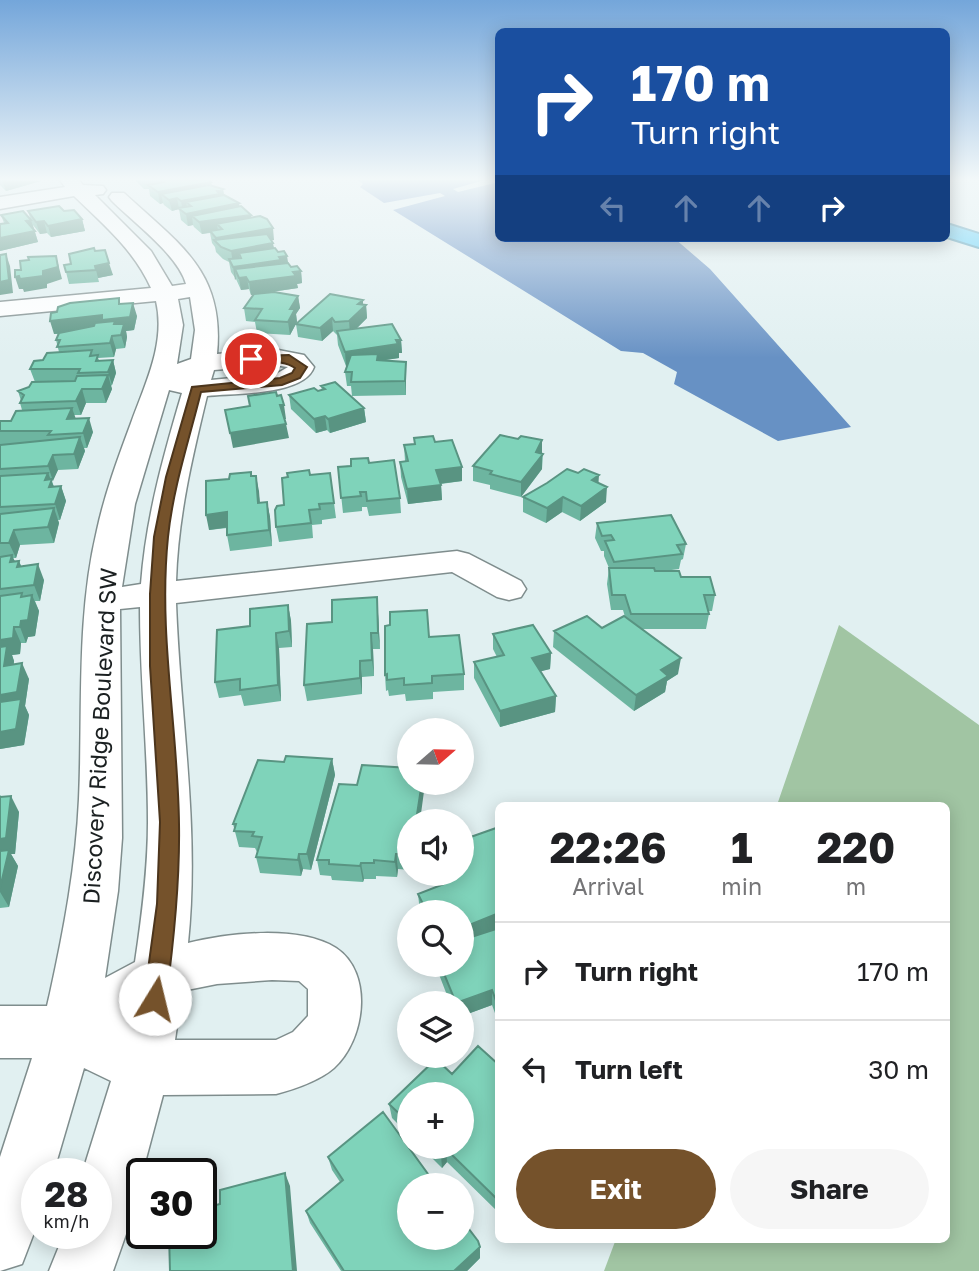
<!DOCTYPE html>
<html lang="en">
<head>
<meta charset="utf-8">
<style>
	:root { --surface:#fff; --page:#f6f6f6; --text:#202124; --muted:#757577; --line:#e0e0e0; --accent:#75522b }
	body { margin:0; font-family:"Golos Text",sans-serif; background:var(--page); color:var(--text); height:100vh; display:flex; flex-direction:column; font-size:26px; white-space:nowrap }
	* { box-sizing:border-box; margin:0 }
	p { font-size:23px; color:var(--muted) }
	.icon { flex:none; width:38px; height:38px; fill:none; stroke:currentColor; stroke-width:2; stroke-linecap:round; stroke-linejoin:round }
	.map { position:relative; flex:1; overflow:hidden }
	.panel { position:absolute; left:495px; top:802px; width:455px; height:441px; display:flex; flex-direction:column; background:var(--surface); border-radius:10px; box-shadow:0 4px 18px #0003 }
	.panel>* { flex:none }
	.banner { position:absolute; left:495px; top:28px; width:455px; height:214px; border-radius:10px; box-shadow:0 4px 18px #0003; background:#1a4fa0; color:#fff; overflow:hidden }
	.needle { width:46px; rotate:70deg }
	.fabs { position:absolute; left:397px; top:718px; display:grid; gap:14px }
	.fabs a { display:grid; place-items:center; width:77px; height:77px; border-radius:50%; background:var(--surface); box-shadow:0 4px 18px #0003; font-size:35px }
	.speed { position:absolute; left:21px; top:1158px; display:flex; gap:14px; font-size:35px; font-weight:700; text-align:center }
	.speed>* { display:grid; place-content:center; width:91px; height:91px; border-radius:50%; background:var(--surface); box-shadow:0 4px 18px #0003; line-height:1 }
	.speed small { font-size:18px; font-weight:400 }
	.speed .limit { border:4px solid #111; border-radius:10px; background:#fff; color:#111 }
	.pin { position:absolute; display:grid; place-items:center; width:60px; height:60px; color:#fff; margin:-30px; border:4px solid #fff; border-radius:50%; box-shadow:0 2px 7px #0007 }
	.me { position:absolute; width:77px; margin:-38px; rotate:9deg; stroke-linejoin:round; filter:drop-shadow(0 0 5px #0008) }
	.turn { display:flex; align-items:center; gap:24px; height:147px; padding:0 21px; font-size:32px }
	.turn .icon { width:91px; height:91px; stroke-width:2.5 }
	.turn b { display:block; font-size:49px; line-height:60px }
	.lanes { display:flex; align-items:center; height:66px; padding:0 21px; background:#0003; justify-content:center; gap:35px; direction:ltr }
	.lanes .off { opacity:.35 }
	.eta { display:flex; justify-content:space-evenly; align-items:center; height:119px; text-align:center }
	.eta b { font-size:42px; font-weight:700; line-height:49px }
	.primary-button { display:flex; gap:14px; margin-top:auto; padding:14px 21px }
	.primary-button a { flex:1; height:80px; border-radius:42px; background:var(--accent); color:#fff; font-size:28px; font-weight:700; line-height:80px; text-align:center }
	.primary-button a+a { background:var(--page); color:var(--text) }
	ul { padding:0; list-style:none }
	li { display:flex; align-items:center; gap:21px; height:98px; padding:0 21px; border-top:2px solid var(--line) }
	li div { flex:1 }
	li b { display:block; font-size:26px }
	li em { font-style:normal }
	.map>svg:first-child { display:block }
	.green { fill:#a1c5a3 }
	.water { fill:#6791c4 }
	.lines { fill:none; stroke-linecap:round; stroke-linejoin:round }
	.street-casing { stroke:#7f8d8d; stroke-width:3 }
	.highway-casing { stroke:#398fae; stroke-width:4 }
	.street { fill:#fff; fill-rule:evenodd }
	.highway { fill:#49cbfa; fill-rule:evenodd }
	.wall { fill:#6db5a0 }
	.shaded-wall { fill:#599482 }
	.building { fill:#7fd3ba; stroke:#599482; stroke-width:2 }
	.route { fill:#75522b; stroke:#4c351c; stroke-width:2 }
	.labels { text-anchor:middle; stroke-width:5; stroke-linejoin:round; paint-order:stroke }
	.street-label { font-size:23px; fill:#1b2021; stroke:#fff }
</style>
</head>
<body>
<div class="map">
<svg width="979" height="1271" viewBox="0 0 979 1271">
	<rect width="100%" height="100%" fill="#e1f0f1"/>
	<!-- green -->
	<path class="green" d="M839,625L979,725V1271H604L616,1239H947V805H777Z"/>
	<!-- water -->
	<path class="water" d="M358,180H485L453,189L458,192L499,182V238H674L710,269L851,427L778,441L674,384L677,372L643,353L621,351L393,210L445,196L440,193L384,203L360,187L363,184Z"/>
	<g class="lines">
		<!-- street casing -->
		<g class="street-casing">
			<path id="street" d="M60,180H79L83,185L103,186L106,190L103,194L95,195L151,251L172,286L186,284C178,255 133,222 112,201L109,197L112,193H124C179,244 225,271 217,354L273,349L304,355L314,367C304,396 233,393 207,396C192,458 178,517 176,581L457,551L469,554L521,581L526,589L521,597L509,600L497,597L452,572L176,603C180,716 200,829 188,943C229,933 299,925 336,948C374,973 365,1040 334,1068C319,1081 295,1089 276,1094L163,1095L126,1234L113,1271H49L64,1234H96V1174H82L111,1081L84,1068L53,1174H37V1225L22,1264L0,1271V1157L32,1058H0V1006H47L50,993C64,929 76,865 79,799C83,709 76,618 97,530C105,493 118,458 131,423C145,384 166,343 156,301L0,316V302L151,288C134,250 103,224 74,196L0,209V197L65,187ZM190,297L195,330L191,359L177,364L183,325L178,299ZM273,365L288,367L276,374L211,380L214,370ZM169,390L182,393C163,457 146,518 141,584L122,587L135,504ZM140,607C140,679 148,751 148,822C148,869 142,915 135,962L105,978L118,891L122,838L120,609ZM272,980L299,981L308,989V1016L293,1032L276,1040H175L182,991L217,984Z"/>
		</g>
		<!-- highway casing -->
		<g class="highway-casing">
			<path id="highway" d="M947,224L979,234V247L947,237Z"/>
		</g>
		<!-- street -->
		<use href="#street" class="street"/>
		<!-- highway -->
		<use href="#highway" class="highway"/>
	</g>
	<!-- wall -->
	<path class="wall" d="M0,180L41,181L6,191L0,185Z
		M135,180H209L211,182L212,186L223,189L224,195L251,215V218L274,240H271L274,248L291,267L301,271L302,283L297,284L298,288L265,293L298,296L300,308L296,314L297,322L296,323L363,305H366L367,318L356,329L401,340L402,353H399V358L383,360L406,362V395L352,396L351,386H347L345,372L347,366H346L338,345L337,335L333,331L322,341L298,337L296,324L290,335L257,333L255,322L246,321L244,308L253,295H251L249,289L241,290L236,279L231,272L229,262L223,259L216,252L215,247L212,243L210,233L202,234L194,227L193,225L188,226L181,220L179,209L172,211L164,205L163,203L160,204L150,196L149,189H144Z
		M28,211H64L82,219L85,231L51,237L47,233L40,234L33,225L38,242L0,251V224L4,223L1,215L30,218Z
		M95,251L113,275L98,278L99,282L69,284L66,272L71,264Z
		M119,298L120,304L137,316L134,330L126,331L127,337L125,348L116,349L114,357L98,358L99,360H113L116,373L112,385L111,386L112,389L106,403H86L81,415H74L75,419L93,432L87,448H84L85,451L78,469L58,470L52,481L54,487L61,486L66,501L60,520H58L59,523L54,543L20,545L16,558H13L15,561H19L21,566L44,580L40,601H35L39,611L35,636L28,637L26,643H21L20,654L12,655L14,661V664L29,679L25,706L29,715L24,745L0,749V421H11L22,410L20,403L21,401L18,391L29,387L35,382L30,369L43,360L59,352L56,340L58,334H54L57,312Z
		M321,386L364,408L366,422L330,433L327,430L316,433L291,409L289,395L322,390Z
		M414,438L435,442L462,481L441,484L442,500L408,504L401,477L400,462L405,461L404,445L414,444Z
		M518,439L542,440L541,454H543L542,469L521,497L490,489V485L473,481V466Z
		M369,463L400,498L401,513L369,516L367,507H362V511L343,513L338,467Z
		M330,473L336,518L322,520V524L312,525L313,538L279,542L276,527L284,505L310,475Z
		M252,476H256L260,503L267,502L270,517L272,546L230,551L227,535V528L209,530Z
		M598,483L606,502L580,521L562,512L546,523L523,512V497Z
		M597,523L686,544L683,559L681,560L679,569L664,571L681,577L715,595L712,611H708L709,614L706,629H642L678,674L667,681L665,692L634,711L553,647L554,631L602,628L625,617L623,610H611L607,584L609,568L604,556V551H601L595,538Z
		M377,597L380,649H373L374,676L362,677V694L307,701L304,685L332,622Z
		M288,605L291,621L292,647L279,648L281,701L244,706L241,695L219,698L215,682L250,626Z
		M493,634L551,653L550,669L540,671L556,696L555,712L500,727L474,678V662L497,657L493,649Z
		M429,637L464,674V690L433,692V699L406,701L405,694L389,696L388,690L386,691L385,675Z
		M332,759L335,775L311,870L303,869L301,876L260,873L256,857L257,852L255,848L239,847L233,824L284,762Z
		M425,784L410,821V870L398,869L397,877L376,876V879H364L363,882L332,880L331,876L320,875L317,860L357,785Z
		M0,795L19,812L15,854H11L18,866L9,907L0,908Z
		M431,873H462L499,928V1024L492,1005L462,1016V1003H450L435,964H462V912H420L418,894L438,886Z
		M478,1046L499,1065V1213L447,1162L442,1168L420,1146H462V1094H410V1136L392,1118L389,1104L436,1059L452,1074Z
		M328,1157L480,1247V1258L467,1271H341L310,1223L306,1211L340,1182L332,1170Z"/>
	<!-- shaded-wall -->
	<path class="shaded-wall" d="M2,180L41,181L6,191Z
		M211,182L213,193L177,198L179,209L172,211L169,200L161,194L163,203L160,204L158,192Z
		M223,189L225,201L186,202L188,212L183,213L181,201Z
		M239,203L241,214L251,215L253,227L222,229L217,224L218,231L202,234L199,222L192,216L193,225L188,226L186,214Z
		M82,219L85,231L51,237L48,226Z
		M31,220L38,242L0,251V238L26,221Z
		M44,221L47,233L40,234L36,222Z
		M273,228L274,240L225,249L217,243L216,238Z
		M273,243L275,255L241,258L239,253L240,262L233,263L231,251Z
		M6,254L10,266L13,293L0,295V282Z
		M56,256L62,279L47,284V288L24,292L23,289H19L15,277L43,271Z
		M287,256L289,268L247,278L249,289L241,290L239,279L235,269L236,279L235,280L233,267Z
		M109,263L113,275L98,278L95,266Z
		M301,271L302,283L297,284L298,288L251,295L249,282Z
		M298,296L300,308L296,314L297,322L290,335L288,322L290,309Z
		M363,300V308L366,305L367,318L350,335L349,321L358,304Z
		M133,303L137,316L134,330L126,331L127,337L125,348L121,335L104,329L54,334L50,321Z
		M332,318L333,331L322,341L320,328Z
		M112,336L116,349L114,357L110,343Z
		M401,340L402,353H399V358L346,366L345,352Z
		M113,360L116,373L112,385L108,372Z
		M406,362V395L405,381Z
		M108,375L112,389L106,403L102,389Z
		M82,389L86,403L81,415L76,401Z
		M280,405H284L286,419H282Z
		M72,408L77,422L67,419Z
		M364,408L366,422L330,433L328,419Z
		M325,416L327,430L316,433L314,419Z
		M89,418L93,432L87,448L83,433Z
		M286,424L289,438L233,448L230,433Z
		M80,437L85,451L78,469L74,454Z
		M542,440V469L521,497V482Z
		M53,455L58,470L53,481L48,466Z
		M462,467V481L437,484L436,470Z
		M48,473L57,494L54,502L45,480Z
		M599,475L598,490L592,480Z
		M256,476L259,491L261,518L258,503Z
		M441,485L442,500L408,504L407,489Z
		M61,486L66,501L60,520L55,504Z
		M607,487L606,502L580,521L581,506Z
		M563,497L562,512L546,523L547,508Z
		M267,502L270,517L272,546L269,530Z
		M54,508L59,523L54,543L48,527Z
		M227,512L230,527L209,530L206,515Z
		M14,530L20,545L16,558L9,543Z
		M12,555L17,567L19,561L25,576L10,562Z
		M38,564L44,580L40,601L34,585Z
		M32,595L39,611L35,636L28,637L26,643L20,627L21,621Z
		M377,597L378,613L380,649L378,633Z
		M288,605L291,621L292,647L289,631Z
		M14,627L21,643L20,654L12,655L14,661L11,682L0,657V640Z
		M276,633L279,648L281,701L278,685Z
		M371,633L373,649L374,676L372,660Z
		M551,653L550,669L531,674L532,658Z
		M681,658L678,674L667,681L665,692L634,711L636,695L661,670Z
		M360,661L362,677V694L360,678Z
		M22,663L29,679L25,706L29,715L24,745L0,749V695Z
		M556,696L555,712L500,727V711Z
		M332,759L335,775L311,870L307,854Z
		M422,782H425V784L420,821H416Z
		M11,796L19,812L15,854H11L18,866L9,907L0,892V839Z
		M299,854L303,869L301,876L298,860Z
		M396,854L398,869L397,877L395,862Z
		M361,863L364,879L363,882L360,866Z
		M499,913V928L462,943V928Z
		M492,990V1005L462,1016V1003H456Z
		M446,1149L447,1162L442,1168L441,1155Z
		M285,1173L290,1186L297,1271H293Z
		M480,1247V1258L467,1271H454Z"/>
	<!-- building -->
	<path class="building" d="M161,180H209L211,182L158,192L148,185L164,182Z
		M209,185L223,189L217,191L220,194L181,201L177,198L169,200L161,194Z
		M224,195L239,203L186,214L178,208L191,206L186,202Z
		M59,206L64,211L74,210L82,219L48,226L44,221L36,222L28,211Z
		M241,206L251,215L199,222L192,216Z
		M23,211L31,220L26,221L35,231L0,238V224L8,223L1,215Z
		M260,216L267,219L273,228L216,238L210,231L222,229L217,224L221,223Z
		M267,234L273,243L231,251L221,247L214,240Z
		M94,248L95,251L105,250L109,263L95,266L96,270L66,272L64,265L71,264L69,254Z
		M275,248L278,252L284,251L287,256L279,257L281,260L233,267L229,259L241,258L239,253Z
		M6,254L9,280L0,282V255Z
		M56,256L58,267L43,271V276L20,279L19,276L15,277V270H21L20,261L29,260L28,257Z
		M288,263L291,267L297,266L301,271L293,272L296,276L249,282L246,277L239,278L235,269Z
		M274,292L298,296L290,309H295L288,322L255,320L262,309L244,308L254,294Z
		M330,294L363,300L358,304L366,305L349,321L335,322L332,318L320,328L296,324Z
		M119,298V304L133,303L130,317L102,320V315L50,321L51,313L57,312L58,307L70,303Z
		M115,321L114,324H124L121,335L112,336L110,343L57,347L60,340H56L59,333L94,326L95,323Z
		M392,324L401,340H396L398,344L345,352L337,331Z
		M92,350L90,356L98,355L96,361L113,360L108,372L78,373L80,369H30L34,361L43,360L47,353Z
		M378,354L377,360L406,362L405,381L351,382L352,372H345L351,355Z
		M108,375L102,389H82L76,401L20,403L24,395L18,391L29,387L32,382L75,381L77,376Z
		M335,382L364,408L328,419L325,416L314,419L289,395L314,388L318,391L325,389L321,386Z
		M276,392L277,396L281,395L284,405H280L286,424L230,433L225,410L250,406L248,396Z
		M72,408L67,419L89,418L83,433L48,435L51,431H0V421H11L16,411Z
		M500,435L518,439L521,436L542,440L536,452L543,454L521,482L490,474L492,471L473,466Z
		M433,436L435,442L452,440L462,467L436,470L441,485L407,489L400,462L408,461L404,445L415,444L414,438Z
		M80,437L74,454L53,455L48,466L0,469V445Z
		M368,458L369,463L394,460L400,498L367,501L366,492H360L361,496L341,498L338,467L351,466V459Z
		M567,469L578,473L584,469L599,475L592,480L607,487L581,506L563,497L547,508L523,497L547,483Z
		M309,470L310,475L330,473L334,503L319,504L320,509L309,510L311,523L276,527L275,510L277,506L284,505L282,478L288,477L287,473Z
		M251,472V476H256L258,503L267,502L269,530L227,535V512L206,515V481L229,479L230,474Z
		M48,473L45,480L52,479L49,487L61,486L55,504L0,507V476Z
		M54,508L48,527L14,530L9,543H0V514Z
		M671,515L686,544L677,545L682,554L614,562L605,541L614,540L611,535L602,536L597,523Z
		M12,555L10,562L19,561L17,567L38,564L34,585L0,589V557Z
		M609,568H654L655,571H679L681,577H710L715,595H704L709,614H631L625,595H612Z
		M22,593L21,597L32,595L28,620L21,621L20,627H14L13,638L0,640V596Z
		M377,597L378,633H371L372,660L360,661V678L304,685L307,624L332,622V600Z
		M288,605L289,631L276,633L278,685L240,690V679L215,682L217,630L250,626V609Z
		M427,610L429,637L459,635L464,674L432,676V683L404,685V678L387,680V674L385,675V626L390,625V612Z
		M587,616L602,628L624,616L681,658L661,670L668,676L636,695L554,631Z
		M533,625L551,653L532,658L556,696L500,711L474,662L504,655L493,634Z
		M7,646L4,666L22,663L17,692L0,695V647Z
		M21,699L16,729L0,732V702Z
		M286,756L332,759L307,854H299L298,860L256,857L262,837L252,836L254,832L234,831L236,824H233L258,760L284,762Z
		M362,765L410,768V782H422L416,821H410V854H396L395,862L374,860V863H361L360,866L329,864V860H317L339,784L357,785Z
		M11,796L6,838L0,839V797Z
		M499,827V913L462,928V912H427L418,894L444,884L438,873H462V840Z
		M9,850L0,888V851Z
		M499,928V1009L492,990L456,1003L440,964H462V940Z
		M478,1046L499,1065V1201L446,1149L441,1155L432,1146H462V1094H410V1124L389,1104L436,1059L452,1074Z
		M383,1112L436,1185H410V1237H462V1220L478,1241L480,1247L454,1271H344L306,1211L343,1180L328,1157Z
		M285,1173L293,1271H170L169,1234H201V1209L220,1204V1190Z"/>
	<!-- sky -->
	<linearGradient id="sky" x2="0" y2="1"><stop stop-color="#74a6da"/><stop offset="0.5" stop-color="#f2f8f9"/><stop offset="1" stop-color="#f2f8f9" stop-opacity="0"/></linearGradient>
	<rect width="979" height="358" fill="url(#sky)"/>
	<!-- route -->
	<path class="route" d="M289,355L307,367L300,378L282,385L201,392C189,440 173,488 168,537C158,634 178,728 179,824C180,883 174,940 166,999L163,1006L155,1009L147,1006L144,999L157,904L160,822L150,666V594L154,537L166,477L192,387L280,378L292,373L295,368C278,356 260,368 245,359L251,356Z"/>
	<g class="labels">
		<!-- street labels -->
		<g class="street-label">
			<text transform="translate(100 736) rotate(-87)" y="8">Discovery Ridge Boulevard SW</text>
		</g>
	</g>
</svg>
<div class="fabs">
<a><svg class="needle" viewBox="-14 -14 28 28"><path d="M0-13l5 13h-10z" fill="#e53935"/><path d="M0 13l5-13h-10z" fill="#757577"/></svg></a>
<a><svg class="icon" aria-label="sound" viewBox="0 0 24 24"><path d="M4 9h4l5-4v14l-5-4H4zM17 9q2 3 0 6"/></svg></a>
<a><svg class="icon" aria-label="search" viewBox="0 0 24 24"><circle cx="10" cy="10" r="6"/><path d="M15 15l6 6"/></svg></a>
<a><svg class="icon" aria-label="layers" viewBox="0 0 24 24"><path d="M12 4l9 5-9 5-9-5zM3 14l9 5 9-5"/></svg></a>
<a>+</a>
<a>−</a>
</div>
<div class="speed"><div>28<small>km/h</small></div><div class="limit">30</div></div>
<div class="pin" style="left:251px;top:359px;background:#d93025"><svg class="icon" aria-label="arrive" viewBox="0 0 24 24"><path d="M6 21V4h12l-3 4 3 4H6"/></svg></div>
<svg class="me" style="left:155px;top:999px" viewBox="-20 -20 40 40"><circle r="19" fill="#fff"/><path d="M0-13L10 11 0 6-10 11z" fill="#75522b"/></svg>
<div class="banner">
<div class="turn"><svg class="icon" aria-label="right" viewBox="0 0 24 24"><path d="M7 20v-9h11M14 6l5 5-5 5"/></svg><div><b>170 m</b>Turn right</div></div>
<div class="lanes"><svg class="icon off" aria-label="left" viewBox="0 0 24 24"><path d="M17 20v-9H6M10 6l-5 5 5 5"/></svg><svg class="icon off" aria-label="ahead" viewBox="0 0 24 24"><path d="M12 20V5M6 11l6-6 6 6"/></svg><svg class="icon off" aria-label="ahead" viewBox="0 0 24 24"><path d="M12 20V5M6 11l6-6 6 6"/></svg><svg class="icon" aria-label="right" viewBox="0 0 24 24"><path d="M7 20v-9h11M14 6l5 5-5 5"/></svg></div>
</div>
<section class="panel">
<div class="eta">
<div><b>22:26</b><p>Arrival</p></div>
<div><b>1</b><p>min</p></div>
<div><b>220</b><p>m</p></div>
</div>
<ul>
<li><svg class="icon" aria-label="right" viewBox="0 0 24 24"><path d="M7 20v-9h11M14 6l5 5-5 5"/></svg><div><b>Turn right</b></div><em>170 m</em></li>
<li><svg class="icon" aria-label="left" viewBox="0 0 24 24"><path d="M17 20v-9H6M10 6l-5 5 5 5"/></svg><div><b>Turn left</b></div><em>30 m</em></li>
</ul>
<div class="primary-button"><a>Exit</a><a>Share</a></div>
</section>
</div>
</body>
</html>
